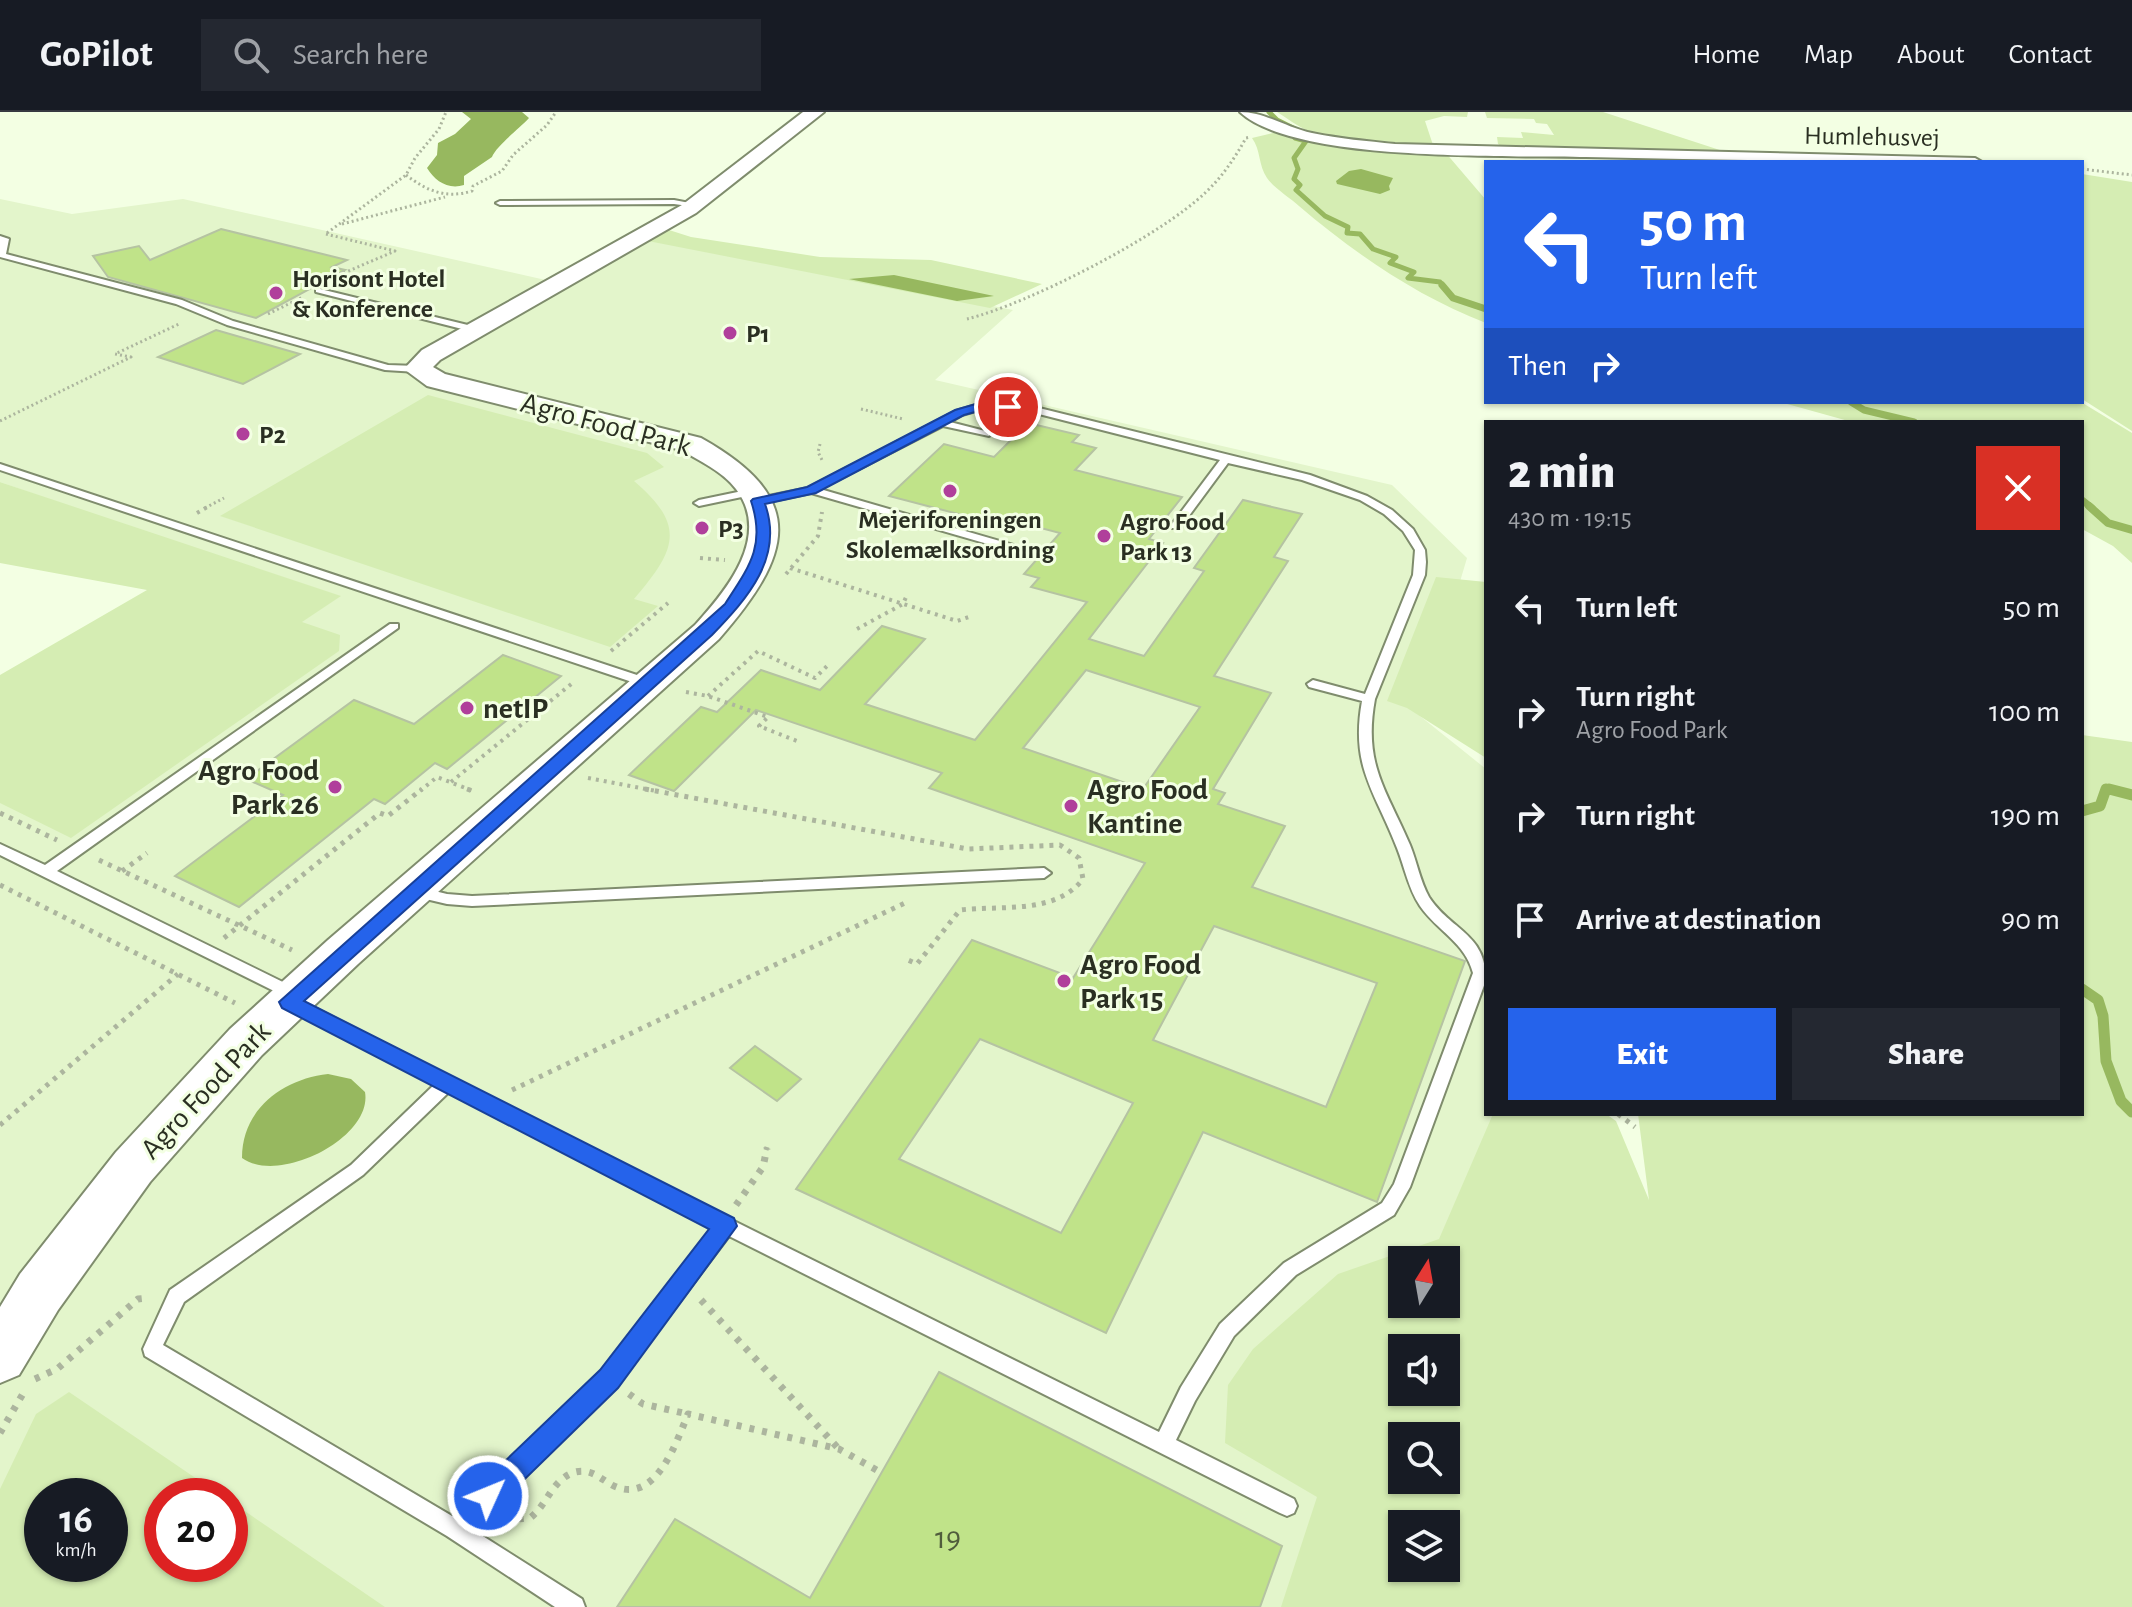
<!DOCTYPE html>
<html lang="en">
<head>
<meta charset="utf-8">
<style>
	:root { --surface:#171b24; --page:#242831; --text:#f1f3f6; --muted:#9ea1a6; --line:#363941; --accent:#2563eb }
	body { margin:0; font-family:"Alegreya Sans",sans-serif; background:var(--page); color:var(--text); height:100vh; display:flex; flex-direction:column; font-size:30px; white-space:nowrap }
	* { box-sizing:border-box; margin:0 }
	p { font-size:26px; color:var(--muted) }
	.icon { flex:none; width:44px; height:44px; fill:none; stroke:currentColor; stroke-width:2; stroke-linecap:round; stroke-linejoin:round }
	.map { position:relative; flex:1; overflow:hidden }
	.details { position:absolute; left:1484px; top:308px; width:600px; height:696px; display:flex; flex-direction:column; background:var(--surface); border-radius:0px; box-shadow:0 2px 6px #0004 }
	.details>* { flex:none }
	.hud { position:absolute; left:1484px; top:48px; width:600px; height:244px; border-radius:0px; box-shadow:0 2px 6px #0004; background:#2563eb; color:#fff; overflow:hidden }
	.needle { width:52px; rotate:11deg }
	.fabs { position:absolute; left:1388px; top:1134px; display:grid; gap:16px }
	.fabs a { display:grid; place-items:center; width:72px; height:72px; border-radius:0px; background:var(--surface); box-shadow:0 2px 6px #0004; font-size:40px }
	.speed { position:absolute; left:24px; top:1366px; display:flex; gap:16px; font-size:40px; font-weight:700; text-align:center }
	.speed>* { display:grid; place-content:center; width:104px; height:104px; border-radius:50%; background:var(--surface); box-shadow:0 2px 6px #0004; line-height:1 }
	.speed small { font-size:20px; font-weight:400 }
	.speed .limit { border:12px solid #d22; background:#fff; color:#111 }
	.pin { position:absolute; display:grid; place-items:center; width:68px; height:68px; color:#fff; margin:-34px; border:4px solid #fff; border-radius:50%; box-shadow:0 2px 8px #0007 }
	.me { position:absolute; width:88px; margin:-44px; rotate:46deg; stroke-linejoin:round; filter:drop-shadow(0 0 6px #0008) }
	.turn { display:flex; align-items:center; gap:28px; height:168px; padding:0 24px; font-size:36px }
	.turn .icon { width:104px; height:104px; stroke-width:2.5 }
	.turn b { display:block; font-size:56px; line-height:68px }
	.then { display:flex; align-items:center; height:76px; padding:0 24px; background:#0003; gap:16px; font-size:30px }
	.round { display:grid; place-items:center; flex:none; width:84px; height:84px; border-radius:0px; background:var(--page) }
	.headline { display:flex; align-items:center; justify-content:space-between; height:136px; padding:0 24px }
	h1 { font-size:48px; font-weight:800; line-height:60px }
	.cta { display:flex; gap:16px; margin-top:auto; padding:16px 24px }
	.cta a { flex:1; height:92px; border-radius:0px; background:var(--accent); color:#fff; font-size:32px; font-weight:800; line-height:92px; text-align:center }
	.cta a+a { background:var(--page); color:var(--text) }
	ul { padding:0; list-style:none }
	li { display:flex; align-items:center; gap:24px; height:104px; padding:0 24px }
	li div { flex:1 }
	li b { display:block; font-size:30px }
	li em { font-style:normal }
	header { display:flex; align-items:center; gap:48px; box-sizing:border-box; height:112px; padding:0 40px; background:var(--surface); border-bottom:2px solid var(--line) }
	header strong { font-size:38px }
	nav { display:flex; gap:44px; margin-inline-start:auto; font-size:28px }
	.search { width:560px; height:72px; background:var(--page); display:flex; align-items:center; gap:20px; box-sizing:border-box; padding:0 28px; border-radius:0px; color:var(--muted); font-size:30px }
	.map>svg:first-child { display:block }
	.built { fill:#e3f5cb; fill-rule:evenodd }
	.green { fill:#d5edb3; fill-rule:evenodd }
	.water { fill:#97b85f }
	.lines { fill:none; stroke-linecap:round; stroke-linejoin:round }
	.stream-far3 { stroke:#97b85f; stroke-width:5 }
	.stream-far2 { stroke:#97b85f; stroke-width:7 }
	.stream-far1 { stroke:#97b85f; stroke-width:8 }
	.stream { stroke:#97b85f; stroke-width:11 }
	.building { fill:#c0e389; stroke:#b5c3a2; stroke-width:2; fill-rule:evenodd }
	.lane-casing { stroke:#7f8c6d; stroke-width:4 }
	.street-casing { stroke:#7f8c6d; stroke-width:4 }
	.secondary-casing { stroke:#7f8c6d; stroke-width:4 }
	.path-far3 { stroke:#acb59e; stroke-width:3; stroke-dasharray:2 3; stroke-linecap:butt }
	.path-far2 { stroke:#acb59e; stroke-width:4; stroke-dasharray:3 5; stroke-linecap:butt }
	.path-far1 { stroke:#acb59e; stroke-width:5; stroke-dasharray:4 6; stroke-linecap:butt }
	.path { stroke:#acb59e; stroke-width:7; stroke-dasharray:5 8; stroke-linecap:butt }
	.lane { fill:#fff; fill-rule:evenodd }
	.street { fill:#fff; fill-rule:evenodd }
	.secondary { fill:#fff; fill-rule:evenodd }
	.route { fill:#2563eb; stroke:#184099; stroke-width:2 }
	.poi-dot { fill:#b03f9b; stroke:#f3ffe3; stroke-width:3 }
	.labels { text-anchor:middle; stroke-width:6; stroke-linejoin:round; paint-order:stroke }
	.far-street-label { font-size:26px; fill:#2a2f22; stroke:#f3ffe3 }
	.far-poi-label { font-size:26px; font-weight:bold; fill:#2a2f22; stroke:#f3ffe3; text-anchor:start }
	.street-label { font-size:30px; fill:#2a2f22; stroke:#f3ffe3 }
	.poi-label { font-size:30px; font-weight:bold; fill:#2a2f22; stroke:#f3ffe3; text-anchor:start }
	.near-number-label { font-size:32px; fill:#505c3c }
</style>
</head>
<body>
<header>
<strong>GoPilot</strong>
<div class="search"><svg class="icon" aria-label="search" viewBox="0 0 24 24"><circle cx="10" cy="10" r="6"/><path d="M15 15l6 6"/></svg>Search here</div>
<nav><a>Home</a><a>Map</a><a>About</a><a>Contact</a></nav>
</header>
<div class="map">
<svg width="2132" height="1495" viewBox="0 0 2132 1495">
	<rect width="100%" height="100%" fill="#f3ffe3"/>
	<!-- built -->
	<path class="built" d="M0,87L72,102L183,87L550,169L630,122L1013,198L935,268L1392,373L1467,446L1420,604L1486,657V1002H1561L1446,1412H1402V1456L1430,1495H230V1384H42L0,1456V615L256,459L0,370ZM1402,1148H1446V1192H1402ZM1402,1236H1446V1280H1402ZM1402,1324H1446V1368H1402Z"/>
	<!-- green -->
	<path class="green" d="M1277,0H1468L1467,5L1444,4L1425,9L1433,33C1408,32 1326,30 1308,19C1296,13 1288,7 1277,0Z
		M1485,0H1603L1732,42L1504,36L1498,32L1497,25L1523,26L1521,20L1554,23L1547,12L1536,11L1534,7L1487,6Z
		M1277,20L1309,28L1445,40L1486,88V211C1418,185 1354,141 1299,94C1289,85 1274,76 1267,66C1258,53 1261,38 1252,26Z
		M2082,62L2132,70V319L2082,287Z
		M669,118L691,125L820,145L931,148L1042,172L990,196L648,129Z
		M428,283L647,341L664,355L634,369C687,414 676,438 634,487L658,494L610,535L220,404Z
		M1780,290H2081L2132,321V451L2113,434L2082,417V310H1852Z
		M0,370L341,484L302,510L340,523L339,539L71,726L0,691V563L147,478L0,451Z
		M1436,465L1486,470V646L1407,596L1387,589Z
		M2082,623L2132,630V1495H1281L1317,1385L1225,1331L1228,1273L1253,1237L1338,1162L1439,1127L1493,1002H1606L1616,1009L1649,1088L1638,1002H2082ZM1402,1148H1446V1192H1402ZM1402,1236H1446V1280H1402ZM1402,1324H1446V1368H1402ZM1446,1412V1456H1402V1412Z
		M69,1280L222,1384H162V1452H230V1389L385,1495H0V1377L36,1302ZM42,1384H110V1452H42Z"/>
	<!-- water -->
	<path class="water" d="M462,0H522L529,6C519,17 496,34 492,45L464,64V73C448,78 435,69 427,56L437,43L438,31L455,22L471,7Z
		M1361,57L1393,66L1389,74L1390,78L1380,82L1337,72L1336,69L1349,59Z
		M894,163L994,184L957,189L849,167Z
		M328,962L351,967L365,980C373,1026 279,1073 242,1046C242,997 283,967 328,962Z"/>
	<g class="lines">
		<!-- stream-far3 -->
		<path class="stream-far3" d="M1269,0L1277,8L1301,20
			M1295,26L1306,29L1294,46L1298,57L1294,67L1300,73L1296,78L1325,104L1348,115L1347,121L1360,122L1373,137L1396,145L1390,151L1414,160L1408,166L1440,170L1444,175"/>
		<!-- stream-far2 -->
		<path class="stream-far2" d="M1442,173L1453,186L1486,197
			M1851,290L1864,298L1914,310
			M2082,388L2092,396"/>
		<!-- stream-far1 -->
		<path class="stream-far1" d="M2089,394L2108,411L2132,418
			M2105,679L2106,676L2116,679"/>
		<!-- stream -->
		<path class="stream" d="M2109,677L2132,683
			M2082,699L2100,694L2106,677
			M2082,877L2098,888L2103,904L2106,949L2121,989L2132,1000"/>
	</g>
	<!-- building -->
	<path class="building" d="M221,117L347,148L332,155L345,158L256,206L108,165L93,144L139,134L150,148Z
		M216,218L300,242L243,272L158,245Z
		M1028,311L1079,323L1072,330L1096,336L1075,358L1182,385L1149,427L1163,431L1089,527L1144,544L1204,459L1194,456L1243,388L1302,402L1274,445L1288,449L1214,564L1271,581L1213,677L1225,681L1218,692L1285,714L1252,775L1465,849L1377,1090L1203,1020L1106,1221L796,1077L972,828L1073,866L1145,751L929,676L942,661L756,598L674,679L629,663L701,595L717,600L761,558L820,578L882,514L925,527L865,592L975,628L1087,490L1031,475L1039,466L1024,462L1060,421L999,405L993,411L889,384L944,332L994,345ZM1086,558L1200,595L1143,677L1023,636ZM1214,814L1377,871L1326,995L1153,928ZM980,927L1133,991L1061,1121L899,1047Z
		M503,543L561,564L447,657L435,651L385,692L374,687L239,795L175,764L283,683L246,667L354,588L414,612Z
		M755,934L801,967L777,989L730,956Z
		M939,1260L1282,1434L1260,1495H617L675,1407L810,1486Z"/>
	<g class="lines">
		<!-- lane casing -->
		<g class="lane-casing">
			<path id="lane" d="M674,88L700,93L696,95L674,92L500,93L496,91L500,89Z
				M0,124L9,127L6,142L182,188L233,209L388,253L417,254L422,257L417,260L385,258L227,213L176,192L0,145Z
				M316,176L480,216L481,218L474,220L316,180Z
				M986,290L1031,294L1310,363L1367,384L1392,398L1413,417L1425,438L1426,450L1425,463L1375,587C1363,652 1386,677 1410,733C1417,750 1420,769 1429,785C1450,818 1486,821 1486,868L1410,1075L1394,1103L1296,1163L1234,1224L1195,1289L1176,1328L1294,1387L1297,1394L1294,1401L1287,1404L1280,1401L729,1124L616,1274L470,1416L582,1487L585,1495H555L447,1424L145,1244L143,1237L170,1178L351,1053L435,972L286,895L283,891L288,886L0,743V732L45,753L390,512H398V516L57,759L299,878L302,882L297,887L732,1108L1159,1320L1181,1275L1220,1212L1284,1151L1382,1091L1394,1072L1473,861C1465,830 1437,819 1420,794C1408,776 1405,756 1397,736C1375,679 1350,655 1362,589L1309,575L1307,572L1313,568L1365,582L1413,463L1415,438L1403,419L1384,402L1360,388L1302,368L1228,351L1180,416H1172V412L1220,348L1031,300L986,296L962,303L950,310L989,320V324L943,314L820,377L1034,439V443H1026L811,381L758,392L753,389L758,386L808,376L956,299ZM449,980L713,1116L602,1260L452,1404L163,1233L184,1190L363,1063Z
				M0,352L652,568L654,571L652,574H644L0,358Z
				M752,377L756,378V382L699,394L694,391L699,388Z
				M1044,756L1051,761L1044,766L472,794L447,792L413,784L411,780L413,776L418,775L447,782L472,784Z"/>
		</g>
		<!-- street casing -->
		<g class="street-casing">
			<path id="street" d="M1240,0C1265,0 1287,16 1312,21C1340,27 1367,29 1395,32L1975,46L1982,50C1850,50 1718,48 1586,45C1508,43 1295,51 1240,0Z"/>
		</g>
		<!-- secondary casing -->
		<g class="secondary-casing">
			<path id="secondary" d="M803,0H824L696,101L440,248L433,255L445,262L701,326C810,387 792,443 719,527L358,852L262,943L150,1070L58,1198L19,1263L0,1271V1195L20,1162L116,1040L230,917L328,828L695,513C726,479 772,424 736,377C722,359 700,349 681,338L427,274L404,257L422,238L682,93Z"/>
		</g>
		<!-- path-far3 -->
		<path class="path-far3" d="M2082,57L2132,63
			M406,63C427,79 446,87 472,79L473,74L502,59L513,43L547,13L556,0
			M342,112L445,85
			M327,121L406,63L415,46L439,17L446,0
			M326,122L395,139L337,164
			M268,202L303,185
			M967,207C1028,192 1161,124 1206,80C1223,64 1234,47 1246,26L1251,25
			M861,297L903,307
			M0,309L131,245L115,242L181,211
			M820,332L818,340L823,350
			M205,396L224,386"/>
		<!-- path-far2 -->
		<path class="path-far2" d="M197,401L209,394
			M700,446L725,448
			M790,456L957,509L972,504
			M786,462L818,424L822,400
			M857,517L903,492L907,483
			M611,539L668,491
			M686,580L708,584L768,605L759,614L797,629
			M708,584L758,539L815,566L829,552
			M588,666L656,679
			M451,670L575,569
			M420,679L437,665L473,679"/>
		<!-- path-far1 -->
		<path class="path-far1" d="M467,677L476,680
			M645,677L968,737L1060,733L1079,746L1083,767C1055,803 1001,793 960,798L917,852L908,848
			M0,701L57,728
			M99,748L292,838
			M122,759L147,741
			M0,773L235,891
			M224,826L380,701L388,704L422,677
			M512,978L907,790
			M1618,1002L1635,1015
			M0,1013L178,862
			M766,1038L767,1035"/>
		<!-- path -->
		<path class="path" d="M736,1093L763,1055L767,1036
			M701,1188L838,1336
			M35,1267L57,1257L138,1187L148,1186
			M629,1282L643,1292L688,1302
			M0,1321L24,1280
			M507,1402L516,1407L530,1406C547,1393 551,1370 572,1361C589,1355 598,1365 612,1373C655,1395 676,1331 688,1302L839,1337L882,1361"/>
		<!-- lane -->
		<use href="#lane" class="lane"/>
		<!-- street -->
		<use href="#street" class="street"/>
		<!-- secondary -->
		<use href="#secondary" class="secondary"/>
	</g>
	<!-- route -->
	<path class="route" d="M986,289L1015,295L1008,299L986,297L964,303L816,381L765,392C784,445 748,486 712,523L304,889L734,1106L737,1114L618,1276L497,1394L488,1398L478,1394L475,1384L478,1375L600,1258L709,1117L282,896L279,890L725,492C749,455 766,434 751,389L753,387L807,375L955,298Z"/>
	<!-- markers -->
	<g class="poi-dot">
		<circle cx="276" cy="181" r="8"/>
		<circle cx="730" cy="221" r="8"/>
		<circle cx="243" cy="322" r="8"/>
		<circle cx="950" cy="379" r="8"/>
		<circle cx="702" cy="416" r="8"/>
		<circle cx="1104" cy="424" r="8"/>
		<circle cx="467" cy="596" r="8"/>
		<circle cx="335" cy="675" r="8"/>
		<circle cx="1071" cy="694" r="8"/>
		<circle cx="1064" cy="869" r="8"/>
	</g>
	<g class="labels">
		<!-- far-street labels -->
		<g class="far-street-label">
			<text transform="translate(1872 24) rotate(1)" y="9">Humlehusvej</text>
		</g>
		<!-- far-poi labels -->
		<g class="far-poi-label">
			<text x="292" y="175">Horisont Hotel<tspan x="292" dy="30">&amp; Konference</tspan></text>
			<text x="746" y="230">P1</text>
			<text x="259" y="331">P2</text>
			<text x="950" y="416" text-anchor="middle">Mejeriforeningen<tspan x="950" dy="30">Skolemælksordning</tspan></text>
			<text x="1120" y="418">Agro Food<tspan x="1120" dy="30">Park 13</tspan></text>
			<text x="718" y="425">P3</text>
		</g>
		<!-- street labels -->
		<g class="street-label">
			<text transform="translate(606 312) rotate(15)" y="10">Agro Food Park</text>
			<text transform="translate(205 978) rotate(-47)" y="10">Agro Food Park</text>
		</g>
		<!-- poi labels -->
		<g class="poi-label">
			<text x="483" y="606">netIP</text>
			<text x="319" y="668" text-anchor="end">Agro Food<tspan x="319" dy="34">Park 26</tspan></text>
			<text x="1087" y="687">Agro Food<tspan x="1087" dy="34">Kantine</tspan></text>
			<text x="1080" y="862">Agro Food<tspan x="1080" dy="34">Park 15</tspan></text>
		</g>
		<!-- near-number labels -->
		<g class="near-number-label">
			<text x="948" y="1436">19</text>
		</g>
	</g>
</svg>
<div class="fabs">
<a><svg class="needle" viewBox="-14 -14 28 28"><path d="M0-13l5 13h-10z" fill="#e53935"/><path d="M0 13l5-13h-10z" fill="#9ea1a6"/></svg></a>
<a><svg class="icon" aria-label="sound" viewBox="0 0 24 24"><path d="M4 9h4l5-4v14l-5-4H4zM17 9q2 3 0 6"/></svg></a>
<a><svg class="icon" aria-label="search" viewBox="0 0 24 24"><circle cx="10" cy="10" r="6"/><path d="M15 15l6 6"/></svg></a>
<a><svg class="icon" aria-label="layers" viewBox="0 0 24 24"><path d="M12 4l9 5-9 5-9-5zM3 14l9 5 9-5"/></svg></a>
</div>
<div class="speed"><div>16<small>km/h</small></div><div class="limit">20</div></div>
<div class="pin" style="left:1008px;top:295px;background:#d93025"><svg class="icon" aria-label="arrive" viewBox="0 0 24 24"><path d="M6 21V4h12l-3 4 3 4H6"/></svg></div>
<svg class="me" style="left:488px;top:1384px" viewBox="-20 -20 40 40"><circle r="17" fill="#2563eb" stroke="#fff" stroke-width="3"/><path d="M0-11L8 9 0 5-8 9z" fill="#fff"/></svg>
<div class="hud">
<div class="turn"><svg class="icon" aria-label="left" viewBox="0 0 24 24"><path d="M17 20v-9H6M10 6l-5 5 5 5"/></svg><div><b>50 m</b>Turn left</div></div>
<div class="then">Then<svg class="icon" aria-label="right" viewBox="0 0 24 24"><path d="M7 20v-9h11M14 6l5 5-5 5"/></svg></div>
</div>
<section class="details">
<div class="headline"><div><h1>2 min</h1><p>430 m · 19:15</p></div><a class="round" style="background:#d93025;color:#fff"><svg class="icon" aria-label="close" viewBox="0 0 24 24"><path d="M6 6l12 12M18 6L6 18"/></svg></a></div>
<ul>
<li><svg class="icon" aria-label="left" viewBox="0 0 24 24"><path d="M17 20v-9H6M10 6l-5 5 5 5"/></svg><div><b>Turn left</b></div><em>50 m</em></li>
<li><svg class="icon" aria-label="right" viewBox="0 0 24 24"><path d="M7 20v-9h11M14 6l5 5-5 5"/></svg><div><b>Turn right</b><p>Agro Food Park</p></div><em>100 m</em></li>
<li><svg class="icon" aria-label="right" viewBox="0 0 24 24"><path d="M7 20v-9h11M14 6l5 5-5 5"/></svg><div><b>Turn right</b></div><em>190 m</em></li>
<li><svg class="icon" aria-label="arrive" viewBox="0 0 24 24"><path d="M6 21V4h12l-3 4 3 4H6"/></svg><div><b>Arrive at destination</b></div><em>90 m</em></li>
</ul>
<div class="cta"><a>Exit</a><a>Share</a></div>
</section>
</div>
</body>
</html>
